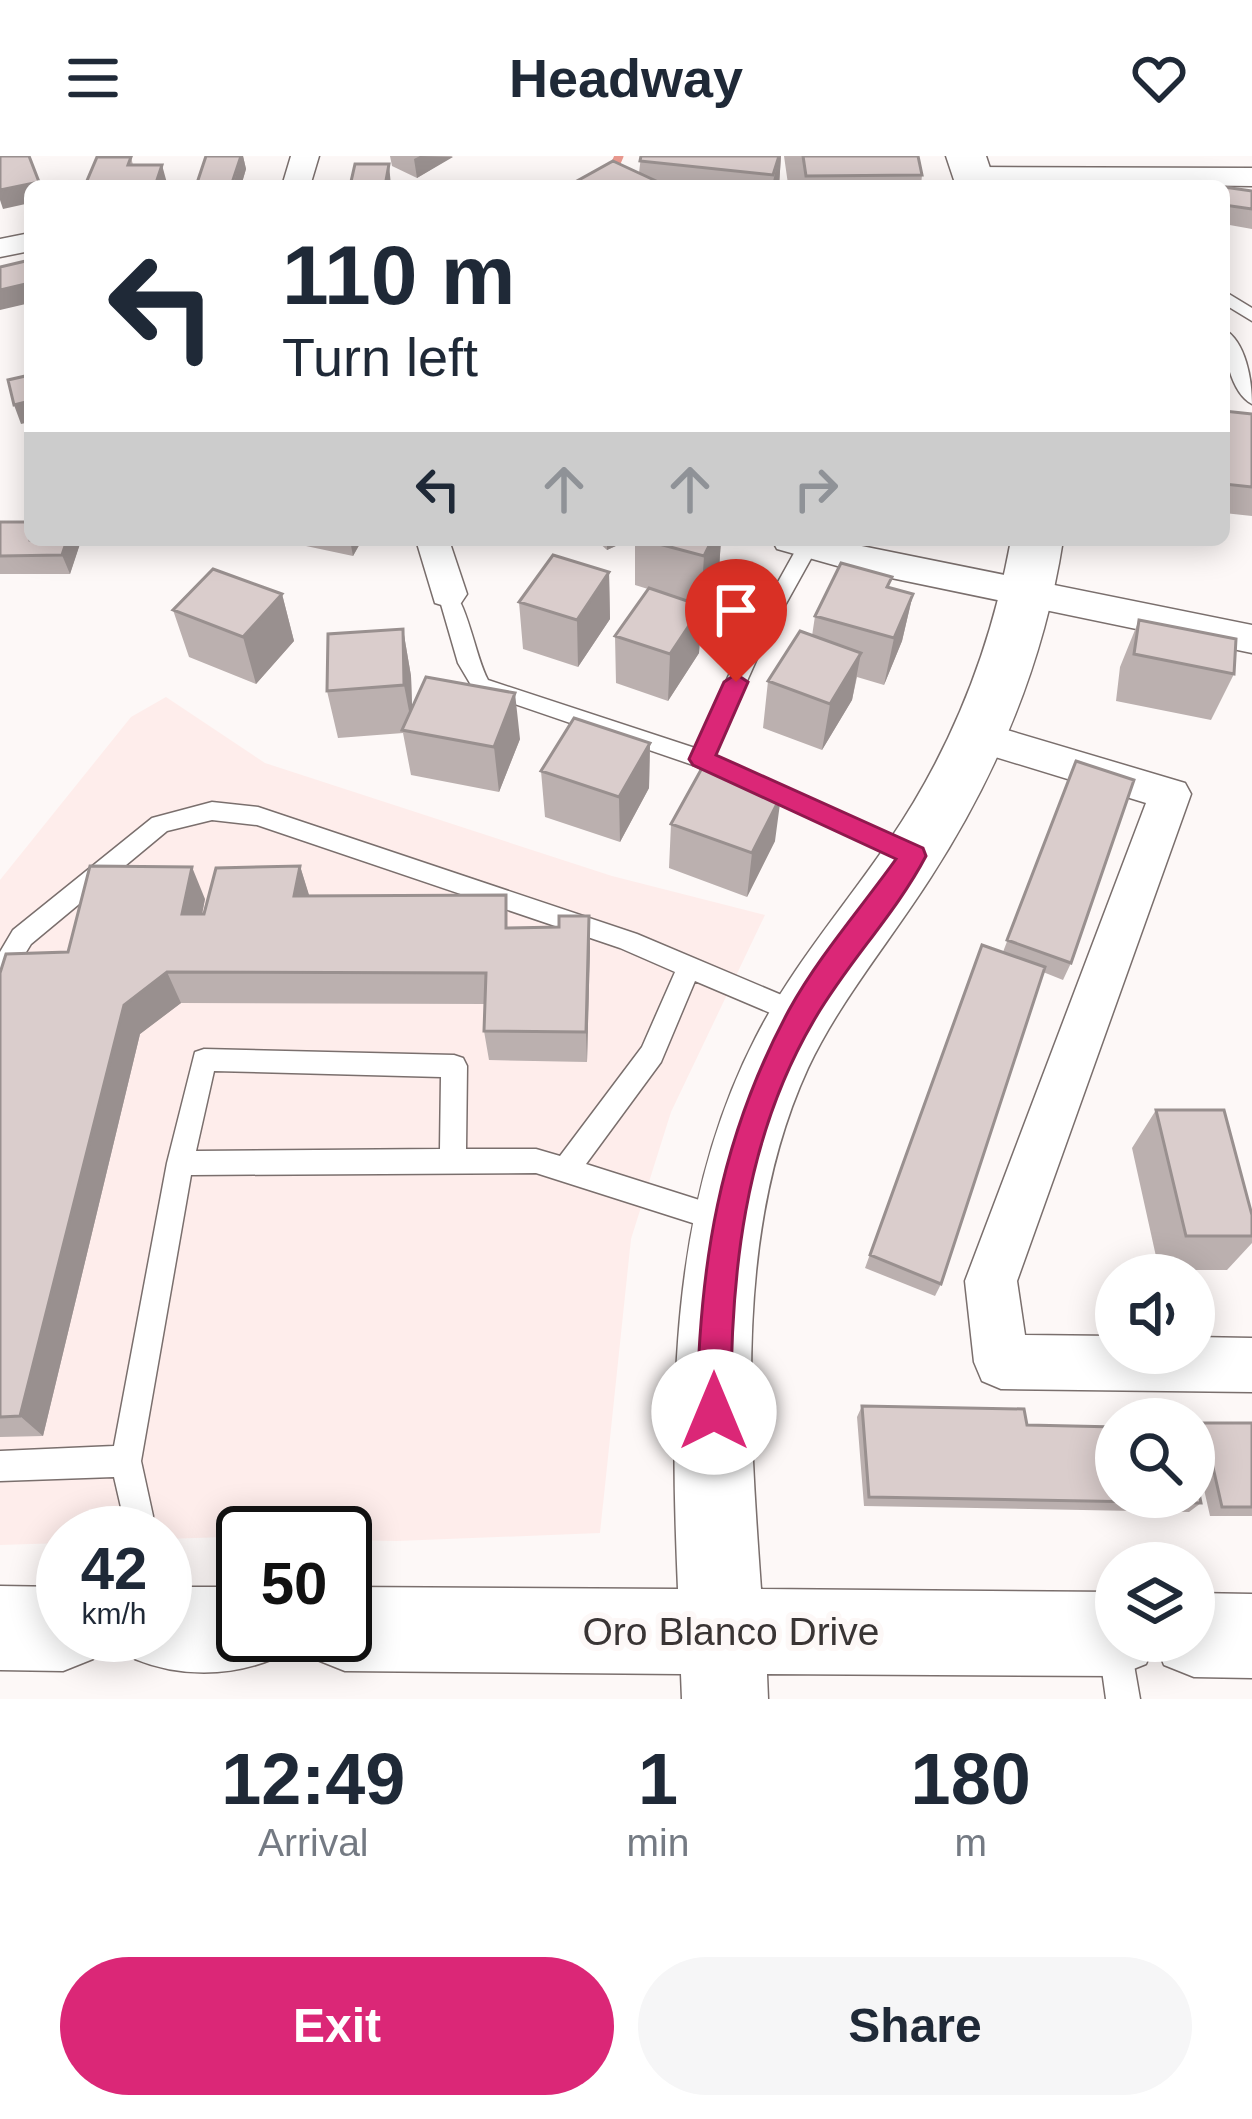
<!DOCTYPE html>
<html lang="en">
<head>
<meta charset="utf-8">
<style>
	:root { --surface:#fff; --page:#f6f6f7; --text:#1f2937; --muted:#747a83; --accent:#db2777 }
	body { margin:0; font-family:Arial,sans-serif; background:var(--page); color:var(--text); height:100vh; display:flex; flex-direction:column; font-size:45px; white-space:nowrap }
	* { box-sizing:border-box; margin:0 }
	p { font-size:39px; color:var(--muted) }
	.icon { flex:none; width:66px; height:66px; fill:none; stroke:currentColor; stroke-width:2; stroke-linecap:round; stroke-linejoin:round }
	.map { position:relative; height:1543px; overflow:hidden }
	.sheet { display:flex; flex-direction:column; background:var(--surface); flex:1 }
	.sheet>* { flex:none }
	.hud { position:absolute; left:24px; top:24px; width:1206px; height:366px; border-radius:18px; box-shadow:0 6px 30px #0003; background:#fff; color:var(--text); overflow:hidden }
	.buttons { position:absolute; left:1095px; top:1098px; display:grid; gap:24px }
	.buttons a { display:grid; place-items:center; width:120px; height:120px; border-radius:50%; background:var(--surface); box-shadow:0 6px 30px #0003; font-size:60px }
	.speed { position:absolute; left:36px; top:1350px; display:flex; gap:24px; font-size:60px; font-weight:700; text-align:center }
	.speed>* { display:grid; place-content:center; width:156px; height:156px; border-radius:50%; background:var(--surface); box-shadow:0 6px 30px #0003; line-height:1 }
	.speed small { font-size:30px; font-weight:400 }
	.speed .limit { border:6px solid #111; border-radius:18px; background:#fff; color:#111 }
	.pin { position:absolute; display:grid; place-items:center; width:102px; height:102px; color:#fff; margin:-123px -51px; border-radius:50% 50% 50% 0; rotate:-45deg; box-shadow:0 0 12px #0007 }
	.pin .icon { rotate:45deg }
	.me { position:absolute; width:132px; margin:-66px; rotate:0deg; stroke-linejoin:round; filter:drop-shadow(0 0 9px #0008) }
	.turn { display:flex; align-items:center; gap:42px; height:252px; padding:0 60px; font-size:54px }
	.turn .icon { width:156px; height:156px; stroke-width:2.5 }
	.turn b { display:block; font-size:84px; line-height:102px }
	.lanes { display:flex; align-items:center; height:114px; padding:0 60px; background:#0003; justify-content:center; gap:60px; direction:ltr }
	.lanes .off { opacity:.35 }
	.eta { display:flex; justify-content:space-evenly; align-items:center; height:204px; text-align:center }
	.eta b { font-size:72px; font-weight:700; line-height:84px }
	.cta { display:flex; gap:24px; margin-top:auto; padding:24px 60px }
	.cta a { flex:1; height:138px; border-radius:72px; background:var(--accent); color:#fff; font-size:48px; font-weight:700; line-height:138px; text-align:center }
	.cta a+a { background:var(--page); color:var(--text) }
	header { display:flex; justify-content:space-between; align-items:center; height:156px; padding:0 60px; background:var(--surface); font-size:54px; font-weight:700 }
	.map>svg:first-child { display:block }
	.built { fill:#feedeb }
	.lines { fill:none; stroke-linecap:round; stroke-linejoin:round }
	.stream { stroke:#e8988e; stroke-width:9 }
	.lane-casing { stroke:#7a6f6d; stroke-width:3 }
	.street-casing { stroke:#7a6f6d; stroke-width:3 }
	.secondary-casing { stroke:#7a6f6d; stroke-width:3 }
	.lane { fill:#fff; fill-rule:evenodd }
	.street { fill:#fff; fill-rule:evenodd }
	.secondary { fill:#fff; fill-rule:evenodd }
	.wall { fill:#bbb0af }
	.shaded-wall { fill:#99908f }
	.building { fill:#dacdcc; stroke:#99908f; stroke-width:3 }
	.route { fill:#db2777; stroke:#8e194d; stroke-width:3 }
	.labels { text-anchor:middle; stroke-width:12; stroke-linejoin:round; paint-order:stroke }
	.near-street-label { font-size:39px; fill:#393434; stroke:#fdf8f7 }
</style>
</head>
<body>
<header><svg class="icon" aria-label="menu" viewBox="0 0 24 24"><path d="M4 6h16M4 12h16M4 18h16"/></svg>Headway<svg class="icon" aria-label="heart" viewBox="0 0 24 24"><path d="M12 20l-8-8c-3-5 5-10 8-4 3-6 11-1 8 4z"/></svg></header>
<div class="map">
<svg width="1252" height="1543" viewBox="0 0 1252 1543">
	<rect width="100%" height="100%" fill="#fdf8f7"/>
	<!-- built -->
	<path class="built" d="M166,541L265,607L612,720L765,759L671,956L631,1083L600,1377L397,1385L345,1384V1377L165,1383V1377H63V1387L0,1389V724L131,561Z"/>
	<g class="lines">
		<!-- stream -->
		<path class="stream" d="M606,30L619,0"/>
		<!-- lane casing -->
		<g class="lane-casing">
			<path id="lane" d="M1224,135L1252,152V165L1224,148Z
				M1224,173C1246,186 1252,224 1252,248C1230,236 1224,197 1224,173Z
				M806,384L818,390L763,489L714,599L920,693L924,699L920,705H904L693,609L474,534L458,507L438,438L448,431C467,441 475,501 488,524L695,592L743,489L798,390Z
				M212,646L258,651L637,778L810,851L814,859L810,867L801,870L695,825L661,906L586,1008L734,1055L738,1064L734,1073L724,1077L536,1017L191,1019L141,1305L153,1360L151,1377H119L123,1360L114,1321L0,1325V1295L114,1290L167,1007L195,896L204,893L454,899L463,902L467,910L466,993H536L560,1000L642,891L675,816L620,792L257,669L212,664L167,675L31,788L9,824L0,827V796L13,774L152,662ZM214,915L441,921L440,993L196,995Z
				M1114,1470L1116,1485L1130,1486L1140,1543H1106L1098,1486L1103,1475Z"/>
		</g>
		<!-- street casing -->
		<g class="street-casing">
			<path id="street" d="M291,0H319L310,30H282Z
				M973,11L1252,12V30L963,26L959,20Z
				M30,77V95L0,101V83Z
				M416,384H454L451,390L467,438L461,447L448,451L435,447Z
				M772,384H832L1252,469V497L848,413L777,393Z
				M980,566L1185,627L1191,638L1017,1125L1025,1179L1116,1180V1197H1194V1181L1252,1182V1236L1001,1233L982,1225L974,1206L965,1125L1146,647L966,592L960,581L966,570Z"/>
		</g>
		<!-- secondary casing -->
		<g class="secondary-casing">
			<path id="secondary" d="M946,0H986L996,30H956Z
				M1011,384H1063C1044,506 998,617 931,721C891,784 840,844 808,912C734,1073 749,1262 761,1433L1116,1436V1485H1194V1437L1252,1438V1522L1194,1521L1164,1509L1155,1487L1146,1508L1116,1520L767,1518L768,1543H682L681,1518L345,1515L315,1503L305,1479H345V1431L678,1433C670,1245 668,1052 756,881C792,810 845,750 889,685C952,593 991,493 1011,384Z
				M0,1430L63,1431V1479H103L93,1503L63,1515L0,1514Z
				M165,1431H243V1479H283L273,1503C229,1521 179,1521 135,1503L125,1479H165Z"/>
		</g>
		<!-- lane -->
		<use href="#lane" class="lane"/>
		<!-- street -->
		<use href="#street" class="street"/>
		<!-- secondary -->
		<use href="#secondary" class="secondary"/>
	</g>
	<!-- wall -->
	<path class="wall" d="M206,0H243L246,13L241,30H198Z
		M390,0H453L417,22L392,10Z
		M641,0H781L779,30H568L639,17Z
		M784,0H918L922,19L921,30H799V28H788Z
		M131,1L133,9H162L166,30H87L86,27Z
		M1224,31L1252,35V73L1224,68Z
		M1224,255L1252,258V360L1224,357Z
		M0,366L30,384H81L70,418H0Z
		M305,384H362L353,400L306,390Z
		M596,384H629L607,394Z
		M635,384H721L719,413L701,448L666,438L702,450L699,497L668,545L616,527L615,480L648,433L635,429Z
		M609,416L610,463L578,511L523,493L519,446Z
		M889,431L913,438L902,485L884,529L857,521L852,544L822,594L763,572L768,525L812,480L815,460Z
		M282,438L294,485L256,528L189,501L173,454Z
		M1139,464L1234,518L1211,564L1116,545L1120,511Z
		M403,473L411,520L412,552L520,583L499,636L411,619L403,577L338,582L327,535Z
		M650,587L649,632L620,686L545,661L541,615Z
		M1076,605L1071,807L1063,824L1043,816L941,1128L935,1140L865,1112L982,789L1003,796Z
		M671,668L775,685L747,741L669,712Z
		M300,710L309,740L510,772L590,791L587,906L489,904L484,875L485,848L181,847L140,878L43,1280L0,1281V817L68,796L205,743L202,758Z
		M1156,954L1252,1059V1087L1227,1114H1159L1132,992Z
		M862,1250L1027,1269L1201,1347L1189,1356L864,1350L857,1261Z
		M1203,1267H1252V1360H1210L1194,1289V1275Z"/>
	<!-- shaded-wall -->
	<path class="shaded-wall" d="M241,0H243L246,13L241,30H233Z
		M420,0L453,1L417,22L414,3Z
		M779,0H781L779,30H772Z
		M389,8L391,30H385Z
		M162,9L167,27L166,30H157L156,27Z
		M39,26L41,30H30V47L3,53L0,44V34Z
		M30,127V147L0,154V134Z
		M30,245V266L21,268L14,249Z
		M67,384L81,385L70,418L62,399Z
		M350,384H362L353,400Z
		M607,384H629L607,394Z
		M712,384H721L719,413L701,448L704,400Z
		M609,416L610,463L578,511L577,464Z
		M282,438L294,485L256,528L243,481Z
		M913,438L902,485L884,529L894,482Z
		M702,450L699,497L668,545L670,498Z
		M403,473L411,520L413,576L404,529Z
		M861,497L852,544L822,594L830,548Z
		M515,537L520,583L499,636L494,591Z
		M650,587L649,632L620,686L619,641Z
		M781,640L775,685L747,741L752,697Z
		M300,710L310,742L294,740Z
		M192,711L205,743L196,789L182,758Z
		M589,760L590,791L587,906L586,876Z
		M167,816L181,847L140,878L43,1280L20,1260L124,849Z"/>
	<!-- building -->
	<path class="building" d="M0,0H29L39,26L0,34Z
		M206,0H241L232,27H197Z
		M641,0H779L773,19L640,5Z
		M803,0H918L922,19L806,20Z
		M97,1H131L128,9H162L156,27H86Z
		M613,5L654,24L643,30H568Z
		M355,8H389L385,30H350Z
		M1224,31L1252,35V53L1224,49Z
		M30,104V127L0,134V111Z
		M30,219V245L14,249L8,224Z
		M1224,255L1252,258V331L1224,328Z
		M0,366H30V384H67L62,399L0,400Z
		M644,384H712L704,400Z
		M553,399L609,416L577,464L519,446Z
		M841,407L892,421L887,431L913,438L894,482L815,460Z
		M213,413L282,438L243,481L173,454Z
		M649,432L702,450L670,498L615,480Z
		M1139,464L1236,483L1234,518L1134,498Z
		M403,473L404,529L327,535L328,478Z
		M800,475L861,497L830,548L768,525Z
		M426,521L515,537L494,591L402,574Z
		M574,562L650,587L619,641L541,615Z
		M1076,605L1134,624L1071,807L1007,784Z
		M702,612L781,640L752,697L671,668Z
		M90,710L192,711L182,758H204L216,712L300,710L294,740L506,739V772L559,771V760H589L586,876L484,875L486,817L167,816L124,849L20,1260L0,1261V817L6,798L68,796Z
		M982,789L1045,811L941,1128L870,1099Z
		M1156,954H1224L1252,1059V1080H1186Z
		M862,1250L1024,1253L1027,1269L1116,1271V1341H1194V1312L1201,1347L869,1341Z
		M1203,1267H1252V1351H1222Z"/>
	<!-- route -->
	<path class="route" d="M736,518L748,526L716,599L923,692L926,700C895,759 846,808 813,866C744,984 730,1122 731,1256L726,1267L714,1272L702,1267L697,1256C699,1110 719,984 789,854C818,801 861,752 896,703L693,609L689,603L724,526Z"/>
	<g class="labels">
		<!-- near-street labels -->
		<g class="near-street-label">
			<text x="731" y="1489">Oro Blanco Drive</text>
		</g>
	</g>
</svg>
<div class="buttons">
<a><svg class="icon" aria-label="sound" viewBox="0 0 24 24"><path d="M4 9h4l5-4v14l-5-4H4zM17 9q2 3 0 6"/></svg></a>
<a><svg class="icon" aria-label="search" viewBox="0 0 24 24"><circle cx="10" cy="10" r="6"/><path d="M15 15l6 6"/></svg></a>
<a><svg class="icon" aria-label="layers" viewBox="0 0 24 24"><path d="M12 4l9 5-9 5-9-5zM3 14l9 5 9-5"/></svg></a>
</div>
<div class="speed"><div>42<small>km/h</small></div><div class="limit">50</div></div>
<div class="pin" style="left:736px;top:526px;background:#d93025"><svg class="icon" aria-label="arrive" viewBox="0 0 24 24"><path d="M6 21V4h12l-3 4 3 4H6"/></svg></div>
<svg class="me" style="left:714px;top:1256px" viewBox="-20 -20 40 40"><circle r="19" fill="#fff"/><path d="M0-13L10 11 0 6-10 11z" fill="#db2777"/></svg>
<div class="hud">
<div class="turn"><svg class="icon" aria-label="left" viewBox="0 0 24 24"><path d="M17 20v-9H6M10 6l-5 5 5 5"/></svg><div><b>110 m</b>Turn left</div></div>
<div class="lanes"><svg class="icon" aria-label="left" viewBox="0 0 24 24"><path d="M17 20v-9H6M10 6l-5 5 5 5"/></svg><svg class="icon off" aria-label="ahead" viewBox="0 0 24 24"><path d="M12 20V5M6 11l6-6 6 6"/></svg><svg class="icon off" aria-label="ahead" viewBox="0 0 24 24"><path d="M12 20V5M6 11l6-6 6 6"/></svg><svg class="icon off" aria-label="right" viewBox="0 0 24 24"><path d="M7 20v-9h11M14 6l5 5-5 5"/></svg></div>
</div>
</div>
<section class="sheet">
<div class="eta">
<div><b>12:49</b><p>Arrival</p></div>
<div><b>1</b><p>min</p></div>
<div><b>180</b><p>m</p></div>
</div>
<div class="cta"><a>Exit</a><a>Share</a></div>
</section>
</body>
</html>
